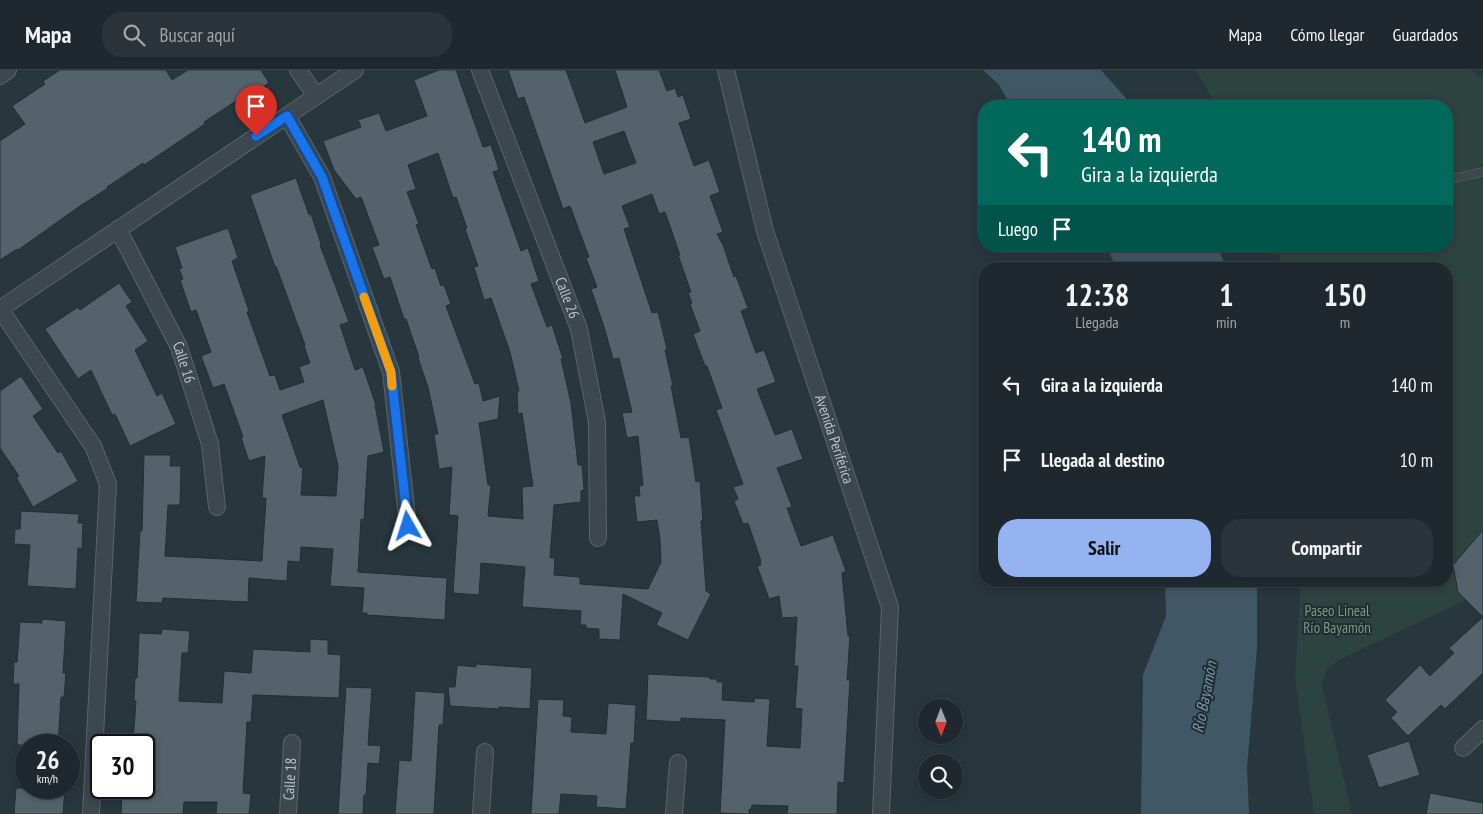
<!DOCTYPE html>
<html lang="es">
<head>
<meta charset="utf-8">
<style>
	:root { --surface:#1e282e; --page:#2b343a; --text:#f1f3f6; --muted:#a1a6aa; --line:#3c444a; --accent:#95b2f1 }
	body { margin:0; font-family:"PT Sans Narrow",sans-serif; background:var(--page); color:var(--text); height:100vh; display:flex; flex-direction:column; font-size:19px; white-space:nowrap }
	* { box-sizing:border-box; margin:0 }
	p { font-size:16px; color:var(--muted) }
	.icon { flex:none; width:28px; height:28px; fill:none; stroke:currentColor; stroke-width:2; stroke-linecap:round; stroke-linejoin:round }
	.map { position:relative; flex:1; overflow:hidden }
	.side { position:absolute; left:978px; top:192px; width:475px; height:325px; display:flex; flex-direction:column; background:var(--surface); border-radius:20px; box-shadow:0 2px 8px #0003,0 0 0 1px var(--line) }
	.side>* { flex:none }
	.guide { position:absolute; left:978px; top:30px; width:475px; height:152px; border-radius:20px; box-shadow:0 2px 8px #0003,0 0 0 1px var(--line); background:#00695c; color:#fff; overflow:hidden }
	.needle { width:32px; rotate:179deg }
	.fabs { position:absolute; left:918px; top:629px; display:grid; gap:10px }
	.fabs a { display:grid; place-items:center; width:45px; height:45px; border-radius:50%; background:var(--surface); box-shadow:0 2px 8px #0003,0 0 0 1px var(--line); font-size:25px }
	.speed { position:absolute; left:15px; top:664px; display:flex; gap:10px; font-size:25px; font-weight:700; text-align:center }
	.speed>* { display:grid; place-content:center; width:65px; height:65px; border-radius:50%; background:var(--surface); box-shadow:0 2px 8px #0003,0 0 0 1px var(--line); line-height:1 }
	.speed small { font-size:12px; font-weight:400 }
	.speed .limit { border:2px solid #111; border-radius:8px; background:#fff; color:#111 }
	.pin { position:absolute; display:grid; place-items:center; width:42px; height:42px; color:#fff; margin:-51px -21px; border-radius:50% 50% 50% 0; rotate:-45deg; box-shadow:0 0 5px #0007 }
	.pin .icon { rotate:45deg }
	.me { position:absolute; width:55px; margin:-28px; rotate:354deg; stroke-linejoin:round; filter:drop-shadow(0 0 4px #0008) }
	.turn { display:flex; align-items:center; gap:18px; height:105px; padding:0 20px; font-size:22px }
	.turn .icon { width:65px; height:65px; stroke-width:2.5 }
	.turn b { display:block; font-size:35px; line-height:42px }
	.then { display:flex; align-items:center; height:48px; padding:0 20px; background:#0003; gap:10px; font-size:19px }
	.eta { display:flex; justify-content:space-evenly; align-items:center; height:85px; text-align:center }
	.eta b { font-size:30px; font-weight:700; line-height:35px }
	.primary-button { display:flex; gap:10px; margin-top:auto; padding:10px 20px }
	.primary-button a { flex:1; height:58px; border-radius:20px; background:var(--accent); color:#111; font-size:20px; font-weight:700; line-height:58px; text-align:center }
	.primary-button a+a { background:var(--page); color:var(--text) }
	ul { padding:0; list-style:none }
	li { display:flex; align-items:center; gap:15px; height:75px; padding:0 20px }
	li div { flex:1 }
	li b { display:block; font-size:19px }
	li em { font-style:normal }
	header { display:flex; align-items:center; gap:30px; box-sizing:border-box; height:70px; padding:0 25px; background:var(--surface); border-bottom:1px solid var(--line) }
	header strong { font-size:24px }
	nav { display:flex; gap:28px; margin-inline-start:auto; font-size:18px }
	.search { width:350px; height:45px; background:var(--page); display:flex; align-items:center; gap:12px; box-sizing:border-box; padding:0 18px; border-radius:20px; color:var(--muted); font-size:19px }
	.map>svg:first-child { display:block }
	.green { fill:#2d433f }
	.water { fill:#405765 }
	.building { fill:#54636b; stroke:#232e35; fill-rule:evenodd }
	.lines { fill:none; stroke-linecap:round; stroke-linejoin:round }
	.lane-casing { stroke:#5a656c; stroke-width:9 }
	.street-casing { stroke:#5a656c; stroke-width:18 }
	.lane { stroke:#3c474e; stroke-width:8 }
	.street { stroke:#3c474e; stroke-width:16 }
	.route-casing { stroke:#114b97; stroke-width:12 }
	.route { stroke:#1a73e8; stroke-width:9 }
	.slow { stroke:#f59e0b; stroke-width:9 }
	.labels { text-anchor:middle; stroke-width:4; stroke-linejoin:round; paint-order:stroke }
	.street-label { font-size:15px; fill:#b8c2c9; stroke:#212c33 }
	.park-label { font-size:15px; fill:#799c7a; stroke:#212c33 }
	.water-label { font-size:16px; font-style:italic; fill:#7c98a9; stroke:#212c33 }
</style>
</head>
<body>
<header>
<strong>Mapa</strong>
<div class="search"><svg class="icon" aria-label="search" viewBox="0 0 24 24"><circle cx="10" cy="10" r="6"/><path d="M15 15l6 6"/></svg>Buscar aquí</div>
<nav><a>Mapa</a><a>Cómo llegar</a><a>Guardados</a></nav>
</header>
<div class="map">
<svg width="1483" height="744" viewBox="0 0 1483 744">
	<rect width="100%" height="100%" fill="#28363e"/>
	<!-- green -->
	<path class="green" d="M1196,0H1471L1483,9V522L1339,590L1327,599L1322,615L1352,744H1314L1295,607L1301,511H1446V199H1282L1276,176H1446V36H1216Z"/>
	<!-- water -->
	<path class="water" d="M983,0H1101L1133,36H1011L999,15Z
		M1106,176H1218L1226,199H1117Z
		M1165,511H1257V578L1247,698L1249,744H1141L1143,605L1166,546Z"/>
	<!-- building -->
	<path class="building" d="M60,0H166L172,10L188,0H261L269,13L241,32L239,29L204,52L205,54L144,95L143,93L107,117L108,118L80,136L18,180L17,179L0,190V71L25,54L12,36L45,14L43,11Z
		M439,0H456L483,77L491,75L499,100L493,102L521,181L528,178L539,211L531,214L547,257L552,255L563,289H561L571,333L578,395H582L584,420L581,421V432L554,435L550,488H555L554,505L580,507V514L648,519L661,492L660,469L657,450L637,452L634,426H640L639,416L643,415L638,366L627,368L622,343L632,342L619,288L613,289L604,257L591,219L597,217L586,188L589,187L570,136L563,139L524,27L518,29L508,0H566L585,53L627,37L615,0H659L667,21L675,18L678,27L683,25L691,49L679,53L694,96L709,90L720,122L710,126L723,162L717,164L723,175L734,207L736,206L748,238L741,241L756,283L764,280L776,312L757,319L775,365L792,359L803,389L777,398L792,437L787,438L801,476L833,465L846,501L842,503L848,566H850L847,610H850L844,713L838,712L837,744H787L788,736L752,735L751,740L749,739V744L720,743L725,650L681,648V652L646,650L648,604L710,607V609H717V612H723L722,630L754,632L755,628L770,629L767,676L800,678L802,639L795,638L798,596H794L797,547L782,548L779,526L769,529L757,496L761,495L760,492L761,491L748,453L743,454L734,431L738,429L733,417L743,414L716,340L722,338L707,296H705L693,264L700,261L690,234L692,233L688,223L691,222L678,185H680L665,142L659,144L652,124L622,136L630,157L624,159L652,243L658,242L667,279L665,280L673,316H671L681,368L689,367L696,412L700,411L703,451H701L706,521L711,524L688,570L656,555L662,543L623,524L620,570L599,569V559L586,558V555H580L581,541L522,537L525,497L481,493L479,525L453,523L458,446L449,445L452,397L439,399L434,364H438L428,317L418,288L419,287L406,249H404L390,207L384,209L372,177L379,175L361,127L356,129L334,100L323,71L361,57L358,50L379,43L386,61L427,46L414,10ZM624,61L636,93L604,104L593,72ZM438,83L453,128L456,127L467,158L465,159L478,196L474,197L484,230L491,228L510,282L519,321L517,322L518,344L522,343L533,416L522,417L523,449L488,446L491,415H488L479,353L498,349L500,326L483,331L479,313L475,314L446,236L451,234L444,215L441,216L435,198L432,199L416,155L419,154L407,122L416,119L408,95Z
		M296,108L309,145L311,144L321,174L320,175L349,252L340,255L355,300L363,297L376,335H375L384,382L368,386L364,450L361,449L358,502L447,508L445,550L367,545V543H362L364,518L330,516L333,479L301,477L300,492L288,491L287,511L249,508L248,532L163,528L162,533L136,532L140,460L142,461L144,385H171L170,396H181L180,435H168L165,486L262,491L266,428H262L265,386L249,391L241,368L243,367L224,314L213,318L201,286L211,282L196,240L191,242L180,210L183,209L179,199L182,198L175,177L228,158L238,188L232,191L249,241L247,242L270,306L275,305L280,320L304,312L299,297L310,293L304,276L305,275L276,196L275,197L250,125ZM323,330L338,396L336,426L301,425L303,398L300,397L282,345Z
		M119,213L132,232L126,236L148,271L135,280L157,326L162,323L176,354L130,376L115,344L112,345L91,300L78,309L45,259L78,237L80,240Z
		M21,306L43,339L33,346L58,383L61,381L78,411L33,437L16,407L19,406L0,378V321Z
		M21,441L79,444L78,453H83L82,479L78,478L76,519L27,516L30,475L14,474L15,459H20Z
		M1483,460V547L1458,522L1453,495Z
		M1483,547V603L1445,639L1441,635L1408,666L1391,648L1397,642L1385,630L1420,595L1430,606L1454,583L1449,578Z
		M42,549L66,551L63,603H66L64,627H61L58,675H17L19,614H13L14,592H17L20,552L42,553Z
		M162,559L190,561L188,583H182L179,631L222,633L224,601L251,603L253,579L310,582V569L328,570V584L341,585L339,628L253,625L251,652H247L243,723L251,724L249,744H216L217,732H184L183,744H121L122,718H144V672H133L136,631H134L135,608H137L139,563L161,564Z
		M476,594L532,598L530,639L499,637V639L450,636L448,617H455L457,595L476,597Z
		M346,617L372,618L368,675L381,676L379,694L368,693L366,725H364L363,744H338Z
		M415,621L445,623L443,655H439L434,744H395L399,690L411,691Z
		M538,629L564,630L563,646L572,647L571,662L606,664L608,633L636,635L634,673H631L626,739L596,737L597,726L561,724L559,744H531Z
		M1409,671L1420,705L1379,718L1367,685Z
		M16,718H65L63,744H14Z
		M1430,723L1483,733V744H1426Z"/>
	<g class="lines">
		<!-- lane casing -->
		<g class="lane-casing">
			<path id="lane" d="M1446,110L1483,102"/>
		</g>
		<!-- street casing -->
		<g class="street-casing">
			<g id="street">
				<path d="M298,0L316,26"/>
				<path id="s1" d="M480,0L579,259L597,352L598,468"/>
				<path id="s2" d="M726,0L765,161L890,537L881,744"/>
				<path d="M0,6L8,0"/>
				<path d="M287,46L322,107L391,302L408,456"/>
				<path id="s3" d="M118,159L179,277L210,374L217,437"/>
				<path d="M0,239L93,376L108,414L91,744"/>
				<path d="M0,239L355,0"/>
				<path d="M1463,678L1483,659"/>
				<path id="s4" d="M288,744L292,673"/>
				<path d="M481,744L485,682"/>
				<path d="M674,744L678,693"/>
			</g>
		</g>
		<!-- lane -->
		<use href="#lane" class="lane"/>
		<!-- street -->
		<use href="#street" class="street"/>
	</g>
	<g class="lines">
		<!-- route casing -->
		<g class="route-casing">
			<path id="route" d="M256,66L287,46L322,107L391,302L408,456"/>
		</g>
		<!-- route -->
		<use href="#route" class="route"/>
		<!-- slow -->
		<path class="slow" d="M364,227L391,302L392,316"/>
	</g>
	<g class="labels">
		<!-- street labels -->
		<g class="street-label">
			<text dy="5" stroke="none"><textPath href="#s1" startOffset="244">Calle 26</textPath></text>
			<text dy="5" stroke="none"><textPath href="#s3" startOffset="149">Calle 16</textPath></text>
			<text dy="5" stroke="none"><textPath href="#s2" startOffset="385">Avenida Periférica</textPath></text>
			<text dy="5" stroke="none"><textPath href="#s4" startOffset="35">Calle 18</textPath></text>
		</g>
		<!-- park labels -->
		<g class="park-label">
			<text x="1337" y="546">Paseo Lineal<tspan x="1337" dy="17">Río Bayamón</tspan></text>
		</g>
		<!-- water labels -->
		<g class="water-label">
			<text transform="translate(1204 627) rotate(-79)" y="6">Río Bayamón</text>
		</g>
	</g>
</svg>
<div class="fabs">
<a><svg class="needle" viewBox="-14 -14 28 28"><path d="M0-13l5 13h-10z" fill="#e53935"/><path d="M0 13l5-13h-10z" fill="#a1a6aa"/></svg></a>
<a><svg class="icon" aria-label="search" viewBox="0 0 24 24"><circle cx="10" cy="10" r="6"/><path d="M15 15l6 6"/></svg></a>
</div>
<div class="speed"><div>26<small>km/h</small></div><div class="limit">30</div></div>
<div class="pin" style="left:256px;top:66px;background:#d93025"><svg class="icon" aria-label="arrive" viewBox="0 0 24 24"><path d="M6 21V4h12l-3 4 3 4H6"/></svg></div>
<svg class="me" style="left:408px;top:456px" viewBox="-20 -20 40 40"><path d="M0-17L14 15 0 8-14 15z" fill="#1a73e8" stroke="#fff" stroke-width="4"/></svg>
<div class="guide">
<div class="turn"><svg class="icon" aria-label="left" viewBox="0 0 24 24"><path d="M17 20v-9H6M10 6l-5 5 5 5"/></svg><div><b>140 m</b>Gira a la izquierda</div></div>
<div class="then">Luego<svg class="icon" aria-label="arrive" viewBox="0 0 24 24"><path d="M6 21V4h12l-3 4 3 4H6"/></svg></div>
</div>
<section class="side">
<div class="eta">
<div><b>12:38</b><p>Llegada</p></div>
<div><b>1</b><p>min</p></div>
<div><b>150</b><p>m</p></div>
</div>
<ul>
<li><svg class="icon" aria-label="left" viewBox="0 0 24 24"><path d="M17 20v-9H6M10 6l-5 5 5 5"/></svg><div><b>Gira a la izquierda</b></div><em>140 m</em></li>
<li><svg class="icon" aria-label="arrive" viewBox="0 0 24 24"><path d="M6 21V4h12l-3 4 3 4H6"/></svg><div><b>Llegada al destino</b></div><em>10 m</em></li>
</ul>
<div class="primary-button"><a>Salir</a><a>Compartir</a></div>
</section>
</div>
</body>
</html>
